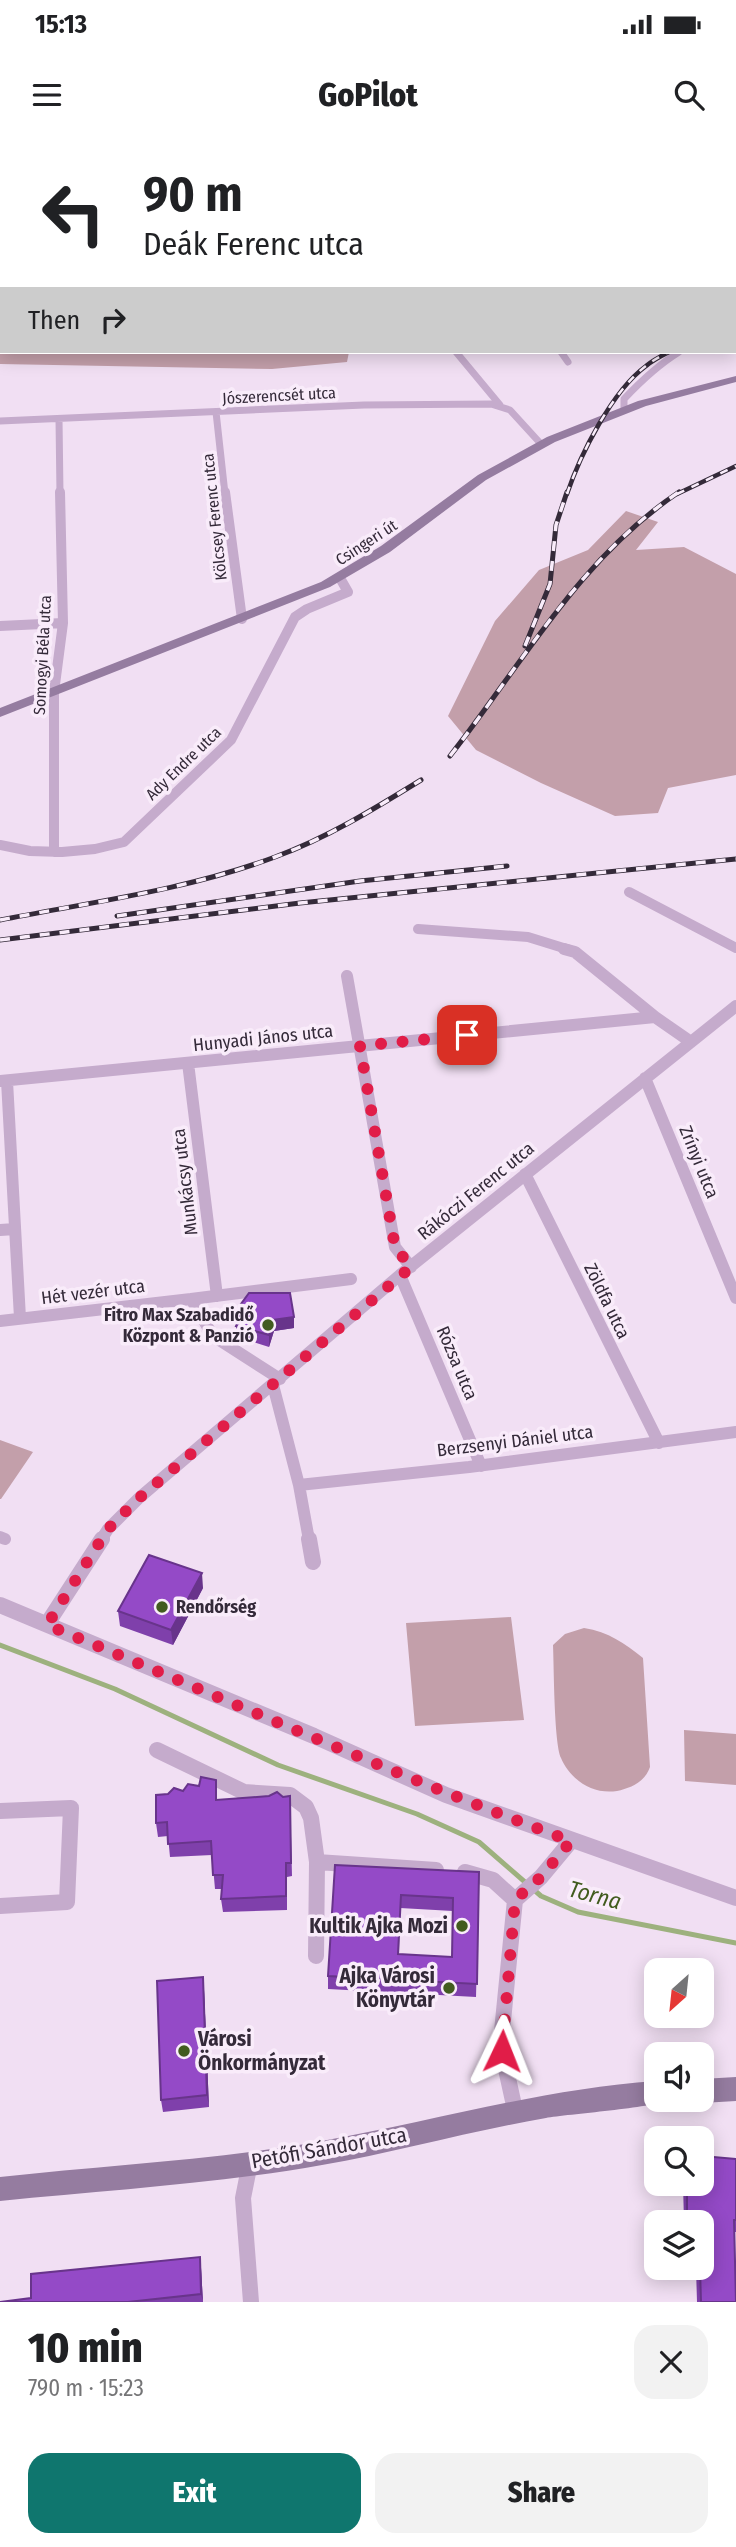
<!DOCTYPE html>
<html lang="en">
<head>
<meta charset="utf-8">
<style>
	:root { --surface:#fff; --page:#f2f2f2; --text:#202124; --muted:#757577; --accent:#0f766e }
	body { margin:0; font-family:"Fira Sans Condensed",sans-serif; background:var(--page); color:var(--text); height:100vh; display:flex; flex-direction:column; font-size:26px; white-space:nowrap }
	* { box-sizing:border-box; margin:0 }
	p { font-size:23px; color:var(--muted) }
	.icon { flex:none; width:38px; height:38px; fill:none; stroke:currentColor; stroke-width:2; stroke-linecap:round; stroke-linejoin:round }
	.map { position:relative; height:2162px; overflow:hidden }
	.drawer { display:flex; flex-direction:column; background:var(--surface); flex:1 }
	.drawer>* { flex:none }
	.guide { position:absolute; left:0px; top:0px; width:737px; height:214px; box-shadow:0 4px 18px #0003; background:#fff; color:var(--text); overflow:hidden }
	.needle { width:46px; rotate:207deg }
	.tools { position:absolute; left:644px; top:1818px; display:grid; gap:14px }
	.tools a { display:grid; place-items:center; width:70px; height:70px; border-radius:14px; background:var(--surface); box-shadow:0 4px 18px #0003; font-size:35px }
	.pin { position:absolute; display:grid; place-items:center; width:60px; height:60px; color:#fff; margin:-30px; border-radius:14px; box-shadow:0 4px 10px #0006 }
	.me { position:absolute; width:77px; margin:-38px; rotate:2deg; stroke-linejoin:round; filter:drop-shadow(0 0 5px #0008) }
	.turn { display:flex; align-items:center; gap:24px; height:147px; padding:0 28px; font-size:32px }
	.turn .icon { width:91px; height:91px; stroke-width:2.5 }
	.turn b { display:block; font-size:49px; line-height:60px }
	.then { display:flex; align-items:center; height:66px; padding:0 28px; background:#0003; gap:14px; font-size:26px }
	.round { display:grid; place-items:center; flex:none; width:74px; height:74px; border-radius:21px; background:var(--page) }
	.headline { display:flex; align-items:center; justify-content:space-between; height:119px; padding:0 28px }
	h1 { font-size:42px; font-weight:800; line-height:52px }
	.primary-button { display:flex; gap:14px; margin-top:auto; padding:14px 28px }
	.primary-button a { flex:1; height:80px; border-radius:21px; background:var(--accent); color:#fff; font-size:28px; font-weight:800; line-height:80px; text-align:center }
	.primary-button a+a { background:var(--page); color:var(--text) }
	.status { display:flex; justify-content:space-between; align-items:center; height:49px; padding:0 35px; background:var(--surface); direction:ltr }
	.status svg { height:19px; fill:currentColor }
	header { display:flex; justify-content:space-between; align-items:center; height:91px; padding:0 28px; background:var(--surface); font-size:32px; font-weight:800 }
	.map>svg:first-child { display:block }
	.green { fill:#c39faa }
	.lines { fill:none; stroke-linecap:round; stroke-linejoin:round }
	.stream { stroke:#9db17e; stroke-width:5 }
	.street-far3 { stroke:#c5abcc; stroke-width:7 }
	.street-far2 { stroke:#c5abcc; stroke-width:10 }
	.street-far1 { stroke:#c5abcc; stroke-width:12 }
	.street { stroke:#c5abcc; stroke-width:16 }
	.secondary { fill:#957ca0; fill-rule:evenodd }
	.rail-far1-casing { stroke:#342a39; stroke-width:4.5 }
	.rail-casing { stroke:#342a39; stroke-width:5 }
	.rail-far1 { stroke:#f9ecfa; stroke-width:2.5; stroke-dasharray:8; stroke-linecap:butt }
	.rail { stroke:#f9ecfa; stroke-width:3.5; stroke-dasharray:10; stroke-linecap:butt }
	.wall { fill:#7f40ab; fill-rule:evenodd }
	.shaded-wall { fill:#68348b }
	.building { fill:#944ac7; stroke:#68348b; stroke-width:2; fill-rule:evenodd }
	.route { stroke:#e11d48; stroke-width:12; stroke-dasharray:0 21.6 }
	.poi-dot { fill:#425c1f; stroke:#f9ecfa; stroke-width:2.5 }
	.labels { text-anchor:middle; stroke-width:7; stroke-linejoin:round; paint-order:stroke }
	.far-street-label { font-size:16px; fill:#342a39; stroke:#f9ecfa }
	.street-label { font-size:18px; fill:#342a39; stroke:#f9ecfa }
	.poi-label { font-size:18px; font-weight:bold; fill:#342a39; stroke:#f9ecfa; text-anchor:end }
	.near-poi-label { font-size:21px; font-weight:bold; fill:#342a39; stroke:#f9ecfa; text-anchor:end }
	.near-street-label { font-size:21px; fill:#342a39; stroke:#f9ecfa }
	.near-water-label { font-size:23px; font-style:italic; fill:#425c1f; stroke:#f9ecfa }
</style>
</head>
<body>
<div class="status"><b>15:13</b><svg viewBox="0 0 49 12"><path d="M0 12V9h3v3zM5 12V6h3v6zM10 12V3h3v9zM15 12V0h3v12zM26 1h20v11H26zM47 4h2v5h-2z"/></svg></div>
<header><svg class="icon" aria-label="menu" viewBox="0 0 24 24"><path d="M4 6h16M4 12h16M4 18h16"/></svg>GoPilot<svg class="icon" aria-label="search" viewBox="0 0 24 24"><circle cx="10" cy="10" r="6"/><path d="M15 15l6 6"/></svg></header>
<div class="map">
<svg width="736" height="2162" viewBox="0 0 736 2162">
	<rect width="100%" height="100%" fill="#f1dff3"/>
	<!-- green -->
	<path class="green" d="M0,131L2,212H349L347,222L272,229L0,224Z
		M626,371L658,382L636,410L684,407L736,434V635L668,648L658,673L615,676L541,643L476,610L448,576L495,481L539,430L588,410Z
		M0,1300L33,1312L1,1359H0Z
		M511,1477L524,1580L415,1586L406,1483Z
		M584,1488C609,1492 624,1503 643,1518L650,1627C645,1642 631,1648 617,1651C592,1655 570,1639 561,1618C554,1602 554,1527 553,1505L565,1494Z
		M684,1590L736,1594V1645L685,1641Z"/>
	<g class="lines">
		<!-- stream -->
		<path class="stream" d="M0,1505L115,1549L278,1625L417,1674L479,1702L541,1756L578,1772L736,1803"/>
		<!-- street-far3 -->
		<path class="street-far3" d="M660,0L662,2
			M456,212L500,265
			M561,212L568,222
			M624,269V259C641,241 658,225 679,212
			M216,272L225,354
			M59,279L60,354
			M0,281L364,265L491,264L510,270L541,304"/>
		<!-- street-far2 -->
		<path class="street-far2" d="M225,352L242,479
			M0,486L63,483
			M0,705L30,711L62,712L95,709L124,702L231,600L295,477L307,469L348,452L340,438
			M54,712V552L63,483L60,352
			M629,752L736,808
			M418,789L528,797L570,810"/>
		<!-- street-far1 -->
		<path class="street-far1" d="M564,809L575,812L655,877
			M347,836L395,1107L411,1127
			M188,923L217,1156
			M645,938L736,1158
			M0,941L655,877L691,902
			M7,941L20,1178
			M525,1034L659,1303
			M0,1090L15,1089
			M400,1135L481,1326
			M191,1159L351,1139
			M0,1181L191,1159L213,1196L280,1239
			M273,1245L299,1345
			M0,1397L5,1399
			M101,1400L108,1389L139,1358L400,1135L736,866
			M309,1400L299,1345L469,1327L736,1292"/>
		<!-- street -->
		<path class="street" d="M309,1399L313,1422
			M0,1465L314,1596L446,1655L736,1758
			M47,1484L102,1399
			M157,1610L244,1652L290,1655L306,1667L311,1678L317,1722L436,1730
			M0,1671L71,1668L67,1762L0,1766
			M465,1732L493,1740L515,1760L502,1891V1911L515,1970
			M515,1760L541,1737L571,1701
			M316,1816L317,1722
			M250,2023L243,2058L251,2162"/>
		<!-- secondary -->
		<path class="secondary" d="M736,236V242L646,266L555,302L486,340L390,412L330,447L0,577V568L321,442L381,406L478,335L547,297L638,261Z
			M736,1937V1961L702,1963L695,1960H702V1939Z
			M656,1941V1960H665C655,1968 567,1974 546,1978C470,1991 397,2012 322,2025C216,2044 107,2050 0,2061V2037C107,2025 216,2020 322,2001C434,1981 542,1949 656,1941Z"/>
		<!-- rail-far1 casing -->
		<g class="rail-far1-casing">
			<path id="rail-far1" d="M567,354C580,315 612,251 646,226C653,220 661,216 669,212
				M677,354L736,326"/>
		</g>
		<!-- rail casing -->
		<g class="rail-casing">
			<path id="rail" d="M525,506L550,444L556,385L567,352
				M450,616C523,523 579,419 679,352
				M117,776L360,741L507,726
				M0,780C92,762 187,750 275,717C327,698 374,669 421,640
				M0,800L300,763L736,719"/>
		</g>
		<!-- rail-far1 -->
		<use href="#rail-far1" class="rail-far1"/>
		<!-- rail -->
		<use href="#rail" class="rail"/>
	</g>
	<!-- wall -->
	<path class="wall" d="M238,1168L294,1188L274,1191L269,1207L237,1197L236,1186L239,1180Z
		M203,1448L173,1505L120,1486L118,1471Z
		M183,1651L217,1660L283,1657L290,1656L292,1736L287,1737V1770L223,1772L221,1759L222,1749H215L212,1715L170,1717L168,1696L158,1697L156,1683L168,1654Z
		M335,1725L479,1732L476,1857L328,1849V1836ZM400,1768L453,1771L452,1817L399,1814Z
		M204,1850L209,1967L163,1972L161,1960Z
		M736,2019V2092H734L736,2162H697L696,2128H702V2082H684L683,2044H702Z
		M201,2128L203,2162H0L31,2158Z"/>
	<!-- shaded-wall -->
	<path class="shaded-wall" d="M294,1177V1188L274,1191L269,1207V1195L273,1180Z
		M202,1433L203,1448L173,1505L171,1490Z
		M203,1837L204,1850L209,1967L207,1955Z
		M200,2117L201,2128L203,2162L201,2154Z"/>
	<!-- building -->
	<path class="building" d="M249,1153H290L294,1177L273,1180L269,1195L236,1186L244,1170L238,1168Z
		M149,1415L202,1433L171,1490L118,1471Z
		M201,1637L216,1640V1660L269,1656L277,1652L283,1657L290,1656L291,1723H286V1756L221,1759L223,1735H213L211,1701L168,1704L167,1682L156,1683V1655L168,1654L174,1648L183,1651L188,1644L199,1646Z
		M335,1725L479,1732L477,1844L328,1836ZM401,1755L453,1758L452,1817L398,1814Z
		M203,1837L207,1955L161,1960L157,1841Z
		M702,2016L736,2019V2080H734L736,2162H701L700,2128H702V2082H699V2078L687,2077V2044H702Z
		M200,2117L201,2154L128,2162H0L31,2158V2134Z"/>
	<g class="lines">
		<!-- route -->
		<path class="route" d="M467,895L360,906L395,1107L411,1127L139,1358L108,1389L47,1485C221,1557 394,1635 571,1701L541,1737L515,1760L502,1911"/>
	</g>
	<!-- markers -->
	<g class="poi-dot">
		<circle cx="268" cy="1185" r="7"/>
		<circle cx="162" cy="1467" r="7"/>
		<circle cx="462" cy="1786" r="7"/>
		<circle cx="449" cy="1848" r="7"/>
		<circle cx="184" cy="1911" r="7"/>
	</g>
	<g class="labels">
		<!-- far-street labels -->
		<g class="far-street-label">
			<text transform="translate(279 255) rotate(-3)" y="6">Jószerencsét utca</text>
			<text transform="translate(214 377) rotate(-96)" y="6">Kölcsey Ferenc utca</text>
			<text transform="translate(366 402) rotate(-33)" y="6">Csingeri út</text>
			<text transform="translate(42 515) rotate(-87)" y="6">Somogyi Béla utca</text>
			<text transform="translate(183 623) rotate(-44)" y="6">Ady Endre utca</text>
		</g>
		<!-- street labels -->
		<g class="street-label">
			<text transform="translate(263 898) rotate(-6)" y="6">Hunyadi János utca</text>
			<text transform="translate(699 1022) rotate(68)" y="6">Zrínyi utca</text>
			<text transform="translate(185 1042) rotate(-97)" y="6">Munkácsy utca</text>
			<text transform="translate(476 1051) rotate(-39)" y="6">Rákóczi Ferenc utca</text>
			<text transform="translate(93 1152) rotate(-7)" y="6">Hét vezér utca</text>
			<text transform="translate(607 1161) rotate(64)" y="6">Zöldfa utca</text>
			<text transform="translate(457 1223) rotate(67)" y="6">Rózsa utca</text>
			<text transform="translate(515 1301) rotate(-7)" y="6">Berzsenyi Dániel utca</text>
		</g>
		<!-- poi labels -->
		<g class="poi-label">
			<text x="254" y="1181">Fitro Max Szabadidő<tspan x="254" dy="21">Központ &amp; Panzió</tspan></text>
			<text x="176" y="1473" text-anchor="start">Rendőrség</text>
		</g>
		<!-- near-poi labels -->
		<g class="near-poi-label">
			<text x="448" y="1793">Kultik Ajka Mozi</text>
			<text x="435" y="1843">Ajka Városi<tspan x="435" dy="24">Könyvtár</tspan></text>
			<text x="198" y="1906" text-anchor="start">Városi<tspan x="198" dy="24">Önkormányzat</tspan></text>
		</g>
		<!-- near-street labels -->
		<g class="near-street-label">
			<text transform="translate(329 2008) rotate(-10)" y="7">Petőfi Sándor utca</text>
		</g>
		<!-- near-water labels -->
		<g class="near-water-label">
			<text transform="translate(595 1755) rotate(15)" y="8">Torna</text>
		</g>
	</g>
</svg>
<div class="tools">
<a><svg class="needle" viewBox="-14 -14 28 28"><path d="M0-13l5 13h-10z" fill="#e53935"/><path d="M0 13l5-13h-10z" fill="#757577"/></svg></a>
<a><svg class="icon" aria-label="sound" viewBox="0 0 24 24"><path d="M4 9h4l5-4v14l-5-4H4zM17 9q2 3 0 6"/></svg></a>
<a><svg class="icon" aria-label="search" viewBox="0 0 24 24"><circle cx="10" cy="10" r="6"/><path d="M15 15l6 6"/></svg></a>
<a><svg class="icon" aria-label="layers" viewBox="0 0 24 24"><path d="M12 4l9 5-9 5-9-5zM3 14l9 5 9-5"/></svg></a>
</div>
<div class="pin" style="left:467px;top:895px;background:#d93025"><svg class="icon" aria-label="arrive" viewBox="0 0 24 24"><path d="M6 21V4h12l-3 4 3 4H6"/></svg></div>
<svg class="me" style="left:502px;top:1911px" viewBox="-20 -20 40 40"><path d="M0-17L14 15 0 8-14 15z" fill="#e11d48" stroke="#fff" stroke-width="4"/></svg>
<div class="guide">
<div class="turn"><svg class="icon" aria-label="left" viewBox="0 0 24 24"><path d="M17 20v-9H6M10 6l-5 5 5 5"/></svg><div><b>90 m</b>Deák Ferenc utca</div></div>
<div class="then">Then<svg class="icon" aria-label="right" viewBox="0 0 24 24"><path d="M7 20v-9h11M14 6l5 5-5 5"/></svg></div>
</div>
</div>
<section class="drawer">
<div class="headline"><div><h1>10 min</h1><p>790 m · 15:23</p></div><a class="round"><svg class="icon" aria-label="close" viewBox="0 0 24 24"><path d="M6 6l12 12M18 6L6 18"/></svg></a></div>
<div class="primary-button"><a>Exit</a><a>Share</a></div>
</section>
</body>
</html>
